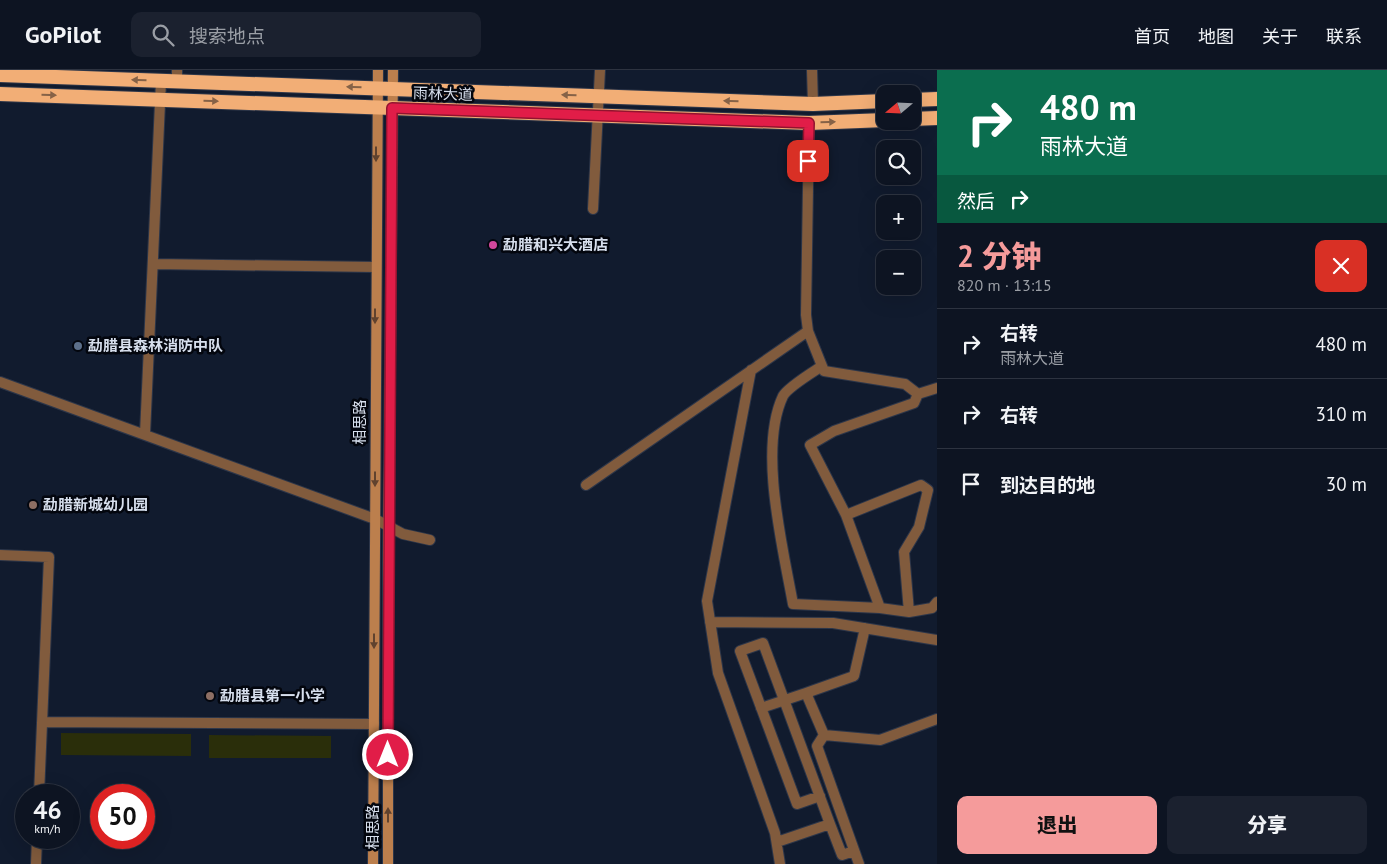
<!DOCTYPE html>
<html lang="zh">
<head>
<meta charset="utf-8">
<style>
	:root { --surface:#0d1422; --page:#1b212f; --text:#f1f3f6; --muted:#9a9ea5; --line:#2d3340; --accent:#f59b9b }
	body { margin:0; font-family:"PT Sans","Noto Sans SC",sans-serif; background:var(--page); color:var(--text); height:100vh; display:flex; flex-direction:column; font-size:19px; white-space:nowrap }
	* { box-sizing:border-box; margin:0 }
	p { font-size:16px; color:var(--muted) }
	.icon { flex:none; width:28px; height:28px; fill:none; stroke:currentColor; stroke-width:2; stroke-linecap:round; stroke-linejoin:round }
	.map { position:relative; flex:1; overflow:hidden }
	.sheet { display:flex; flex-direction:column; background:var(--surface); width:450px }
	.sheet>* { flex:none }
	.guide { background:#0b6e4f; color:#fff; overflow:hidden }
	.needle { width:32px; rotate:251deg }
	.fabs { position:absolute; left:876px; top:15px; display:grid; gap:10px }
	.fabs a { display:grid; place-items:center; width:45px; height:45px; border-radius:10px; background:var(--surface); box-shadow:0 5px 20px #0002,0 0 0 1px var(--line); font-size:25px }
	.speed { position:absolute; left:15px; top:714px; display:flex; gap:10px; font-size:25px; font-weight:700; text-align:center }
	.speed>* { display:grid; place-content:center; width:65px; height:65px; border-radius:50%; background:var(--surface); box-shadow:0 5px 20px #0002,0 0 0 1px var(--line); line-height:1 }
	.speed small { font-size:12px; font-weight:400 }
	.speed .limit { border:8px solid #d22; background:#fff; color:#111 }
	.pin { position:absolute; display:grid; place-items:center; width:42px; height:42px; color:#fff; margin:-21px; border-radius:10px; box-shadow:0 2px 8px #0006 }
	.me { position:absolute; width:55px; margin:-28px; rotate:0deg; stroke-linejoin:round; filter:drop-shadow(0 0 4px #0008) }
	.turn { display:flex; align-items:center; gap:18px; height:105px; padding:0 20px; font-size:22px }
	.turn .icon { width:65px; height:65px; stroke-width:2.5 }
	.turn b { display:block; font-size:35px; line-height:42px }
	.then { display:flex; align-items:center; height:48px; padding:0 20px; background:#0003; gap:10px; font-size:19px }
	.round { display:grid; place-items:center; flex:none; width:52px; height:52px; border-radius:10px; background:var(--page) }
	.head { display:flex; align-items:center; justify-content:space-between; height:85px; padding:0 20px }
	h1 { font-size:30px; font-weight:800; line-height:38px; color:var(--accent) }
	.button { display:flex; gap:10px; margin-top:auto; padding:10px 20px }
	.button a { flex:1; height:58px; border-radius:10px; background:var(--accent); color:#111; font-size:20px; font-weight:800; line-height:58px; text-align:center }
	.button a+a { background:var(--page); color:var(--text) }
	ul { padding:0; list-style:none }
	li { display:flex; align-items:center; gap:15px; height:70px; padding:0 20px; border-top:1px solid var(--line) }
	li div { flex:1 }
	li b { display:block; font-size:19px }
	li em { font-style:normal }
	header { display:flex; align-items:center; gap:30px; box-sizing:border-box; height:70px; padding:0 25px; background:var(--surface); border-bottom:1px solid var(--line) }
	header strong { font-size:24px }
	nav { display:flex; gap:28px; margin-inline-start:auto; font-size:18px }
	.search { width:350px; height:45px; background:var(--page); display:flex; align-items:center; gap:12px; box-sizing:border-box; padding:0 18px; border-radius:10px; color:var(--muted); font-size:19px }
	main { display:flex; flex:1; min-height:0 }
	.map>svg:first-child { display:block }
	.green { fill:#2a2e0a }
	.lines { fill:none; stroke-linecap:round; stroke-linejoin:round }
	.minor-casing { stroke:#2d3649; stroke-width:12 }
	.secondary-casing { stroke:#2d3649; stroke-width:12 }
	.trunk-casing { stroke:#2d3649; stroke-width:16 }
	.minor { stroke:#815b3d; stroke-width:10 }
	.secondary { stroke:#bc7f4d; stroke-width:10 }
	.trunk { stroke:#f2ae76; stroke-width:14 }
	.oneway { fill:#866247 }
	.oneway2 { fill:#60422e }
	.route-casing { stroke:#92132f; stroke-width:12 }
	.route { stroke:#e11d48; stroke-width:9 }
	.hotel-dot { fill:#d1479c; stroke:#03060e; stroke-width:2 }
	.service-dot { fill:#5c6f8a; stroke:#03060e; stroke-width:2 }
	.education-dot { fill:#8d6e63; stroke:#03060e; stroke-width:2 }
	.labels { text-anchor:middle; stroke-width:5; stroke-linejoin:round; paint-order:stroke }
	.street-label { font-size:15px; fill:#d7dfed; stroke:#03060e }
	.poi-label { font-size:15px; font-weight:bold; fill:#d7dfed; stroke:#03060e; text-anchor:start }
</style>
</head>
<body>
<header>
<strong>GoPilot</strong>
<div class="search"><svg class="icon" aria-label="search" viewBox="0 0 24 24"><circle cx="10" cy="10" r="6"/><path d="M15 15l6 6"/></svg>搜索地点</div>
<nav><a>首页</a><a>地图</a><a>关于</a><a>联系</a></nav>
</header>
<main>
<div class="map">
<svg width="937" height="794" viewBox="0 0 937 794">
	<rect width="100%" height="100%" fill="#111b2e"/>
	<!-- green -->
	<path class="green" d="M61,663L191,664V686L61,685Z
		M209,665L331,666V688H209Z"/>
	<g class="lines">
		<!-- minor casing -->
		<g class="minor-casing">
			<path id="minor" d="M812,0L813,34
				M177,11V0
				M809,53L806,245L808,261L824,301L905,314L918,324L914,333L834,361L810,375L846,445L921,415L928,420L919,457L904,482L909,542
				M593,139L600,0
				M153,194L376,197
				M822,296C813,302 788,317 783,326C758,379 783,478 793,534L880,538L909,542L932,538L937,532
				M751,300L707,531L718,603L775,763L780,794
				M0,312L375,449L403,464L430,470
				M918,324L937,318
				M145,364L161,11
				M586,415L808,261
				M846,445L880,538
				M0,485L49,487L39,725
				M710,552L833,553L937,570
				M761,638L806,623
				M42,652L374,654
				M824,665L880,670L937,649
				M820,726L797,734L740,581L763,573C785,634 808,694 830,754
				M777,772L830,754L842,785L854,781
				M36,794L37,768
				M859,794L817,676L824,665L806,623L854,606L865,558"/>
		</g>
		<!-- secondary casing -->
		<g class="secondary-casing">
			<path id="secondary" d="M373,794L378,0
				M388,794V492L393,0"/>
		</g>
		<!-- trunk casing -->
		<g class="trunk-casing">
			<path id="trunk" d="M0,5L813,34L885,31
				M0,24L809,53L885,50
				M912,30L937,29
				M912,49L937,48"/>
		</g>
		<!-- minor -->
		<use href="#minor" class="minor"/>
		<!-- secondary -->
		<use href="#secondary" class="secondary"/>
		<!-- trunk -->
		<use href="#trunk" class="trunk"/>
	</g>
	<!-- one-way arrows -->
	<defs><path id="oneway-solid" d="M-6-.8H1V-3.2L6.5 0L1 3.2V.8H-6Z" transform="scale(1.25)"/></defs>
	<g class="oneway">
		<use href="#oneway-solid" transform="translate(139 10) rotate(-178)"/>
		<use href="#oneway-solid" transform="translate(354 17) rotate(-178)"/>
		<use href="#oneway-solid" transform="translate(49 25) rotate(2)"/>
		<use href="#oneway-solid" transform="translate(569 25) rotate(-178)"/>
		<use href="#oneway-solid" transform="translate(211 31) rotate(2)"/>
		<use href="#oneway-solid" transform="translate(731 31) rotate(-178)"/>
		<use href="#oneway-solid" transform="translate(828 52) rotate(-2)"/>
	</g>
	<g class="oneway2">
		<use href="#oneway-solid" transform="translate(376 84) rotate(90)"/>
		<use href="#oneway-solid" transform="translate(375 246) rotate(90)"/>
		<use href="#oneway-solid" transform="translate(375 409) rotate(90)"/>
		<use href="#oneway-solid" transform="translate(374 571) rotate(90)"/>
		<use href="#oneway-solid" transform="translate(388 745) rotate(-90)"/>
	</g>
	<g class="lines">
		<!-- route casing -->
		<g class="route-casing">
			<path id="route" d="M388,685L392,38L809,53L808,91"/>
		</g>
		<!-- route -->
		<use href="#route" class="route"/>
	</g>
	<!-- markers -->
	<circle class="hotel-dot" cx="493" cy="175" r="5"/>
	<circle class="service-dot" cx="78" cy="276" r="5"/>
	<g class="education-dot">
		<circle cx="33" cy="435" r="5"/>
		<circle cx="210" cy="626" r="5"/>
	</g>
	<g class="labels">
		<!-- street labels -->
		<g class="street-label">
			<text transform="translate(443 24) rotate(2)" y="5">雨林大道</text>
			<text transform="translate(360 352) rotate(-90)" y="5">相思路</text>
			<text transform="translate(373 757) rotate(-90)" y="5">相思路</text>
		</g>
		<!-- poi labels -->
		<g class="poi-label">
			<text x="503" y="180">勐腊和兴大酒店</text>
			<text x="88" y="281">勐腊县森林消防中队</text>
			<text x="43" y="440">勐腊新城幼儿园</text>
			<text x="220" y="631">勐腊县第一小学</text>
		</g>
	</g>
</svg>
<div class="fabs">
<a><svg class="needle" viewBox="-14 -14 28 28"><path d="M0-13l5 13h-10z" fill="#e53935"/><path d="M0 13l5-13h-10z" fill="#9a9ea5"/></svg></a>
<a><svg class="icon" aria-label="search" viewBox="0 0 24 24"><circle cx="10" cy="10" r="6"/><path d="M15 15l6 6"/></svg></a>
<a>+</a>
<a>−</a>
</div>
<div class="speed"><div>46<small>km/h</small></div><div class="limit">50</div></div>
<div class="pin" style="left:808px;top:91px;background:#d93025"><svg class="icon" aria-label="arrive" viewBox="0 0 24 24"><path d="M6 21V4h12l-3 4 3 4H6"/></svg></div>
<svg class="me" style="left:388px;top:685px" viewBox="-20 -20 40 40"><circle r="17" fill="#e11d48" stroke="#fff" stroke-width="3"/><path d="M0-11L8 9 0 5-8 9z" fill="#fff"/></svg>
</div>
<section class="sheet">
<div class="guide">
<div class="turn"><svg class="icon" aria-label="right" viewBox="0 0 24 24"><path d="M7 20v-9h11M14 6l5 5-5 5"/></svg><div><b>480 m</b>雨林大道</div></div>
<div class="then">然后<svg class="icon" aria-label="right" viewBox="0 0 24 24"><path d="M7 20v-9h11M14 6l5 5-5 5"/></svg></div>
</div>
<div class="head"><div><h1>2 分钟</h1><p>820 m · 13:15</p></div><a class="round" style="background:#d93025;color:#fff"><svg class="icon" aria-label="close" viewBox="0 0 24 24"><path d="M6 6l12 12M18 6L6 18"/></svg></a></div>
<ul>
<li><svg class="icon" aria-label="right" viewBox="0 0 24 24"><path d="M7 20v-9h11M14 6l5 5-5 5"/></svg><div><b>右转</b><p>雨林大道</p></div><em>480 m</em></li>
<li><svg class="icon" aria-label="right" viewBox="0 0 24 24"><path d="M7 20v-9h11M14 6l5 5-5 5"/></svg><div><b>右转</b></div><em>310 m</em></li>
<li><svg class="icon" aria-label="arrive" viewBox="0 0 24 24"><path d="M6 21V4h12l-3 4 3 4H6"/></svg><div><b>到达目的地</b></div><em>30 m</em></li>
</ul>
<div class="button"><a>退出</a><a>分享</a></div>
</section>
</main>
</body>
</html>
